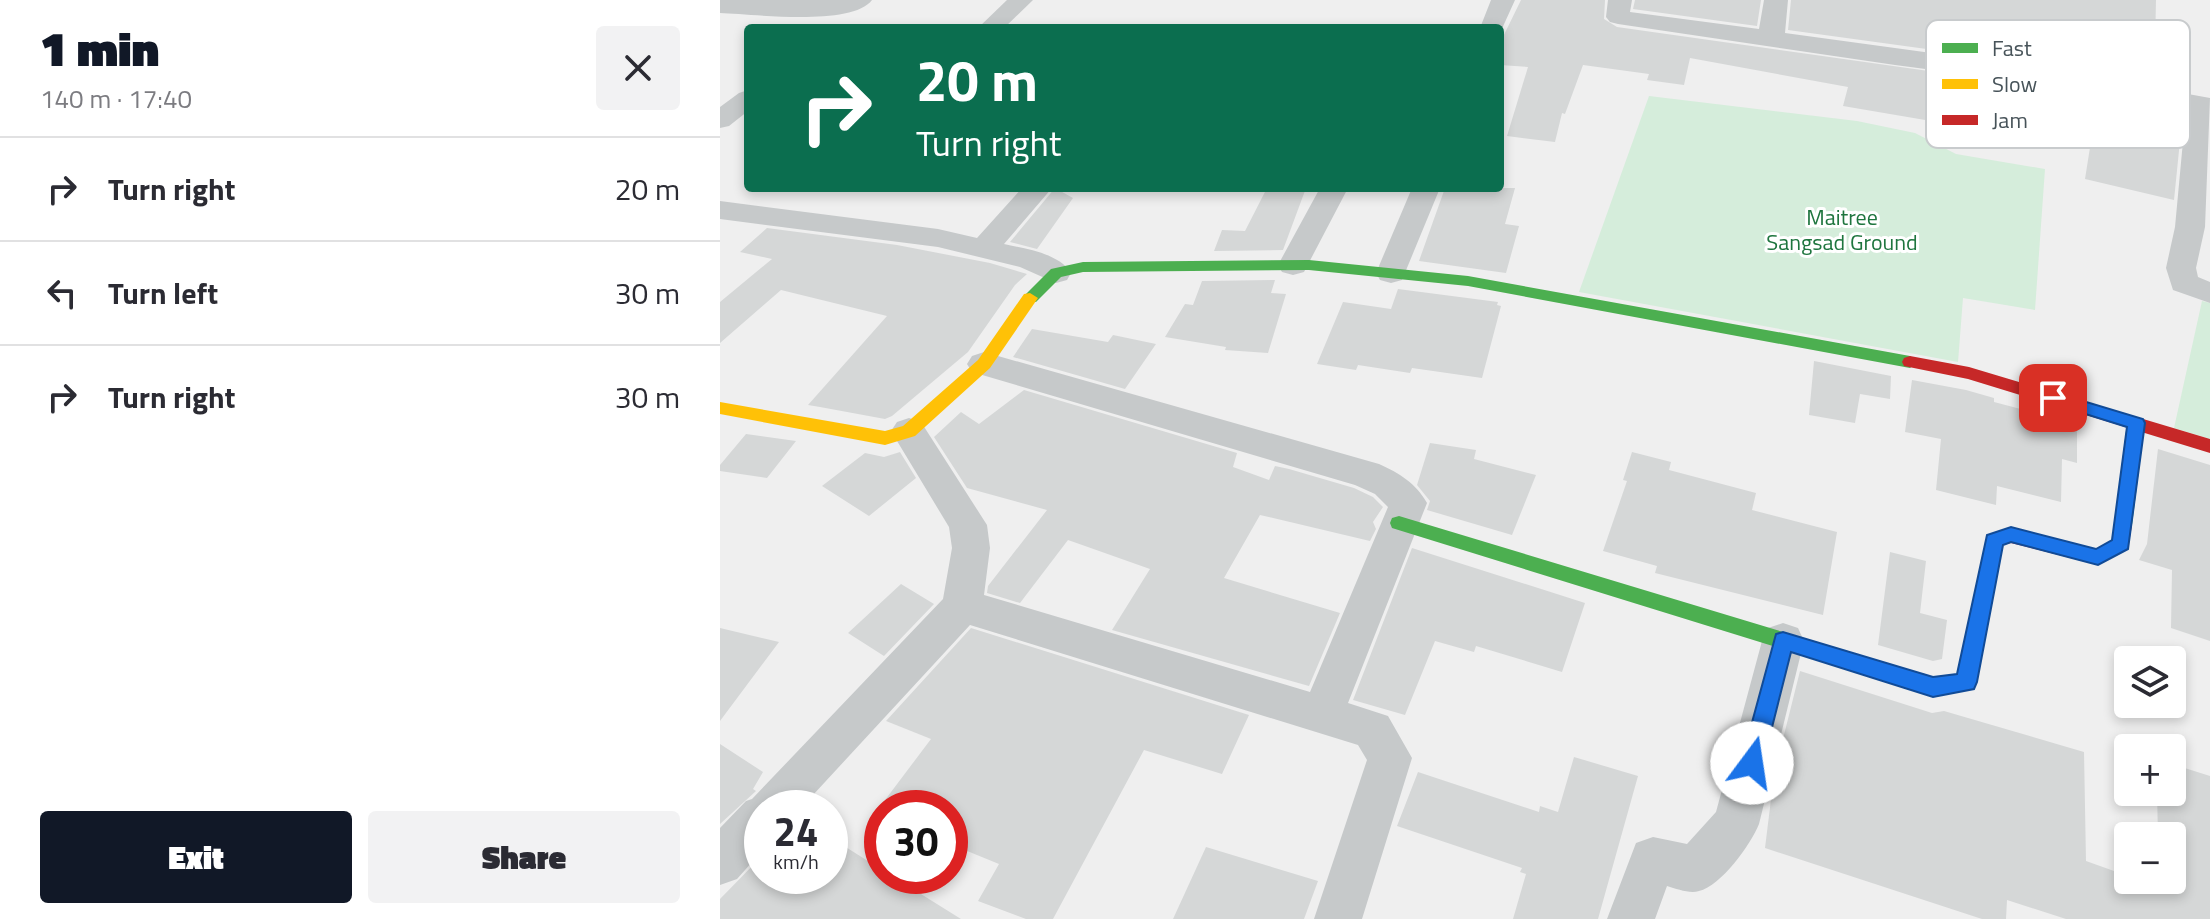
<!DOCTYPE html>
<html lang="en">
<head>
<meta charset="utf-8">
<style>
	:root { --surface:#fff; --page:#f2f2f3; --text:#2b2b33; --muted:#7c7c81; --line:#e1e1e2; --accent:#111827 }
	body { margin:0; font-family:"Titillium Web",sans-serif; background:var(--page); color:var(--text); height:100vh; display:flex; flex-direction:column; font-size:30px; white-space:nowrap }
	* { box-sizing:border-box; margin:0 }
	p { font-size:26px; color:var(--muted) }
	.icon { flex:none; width:44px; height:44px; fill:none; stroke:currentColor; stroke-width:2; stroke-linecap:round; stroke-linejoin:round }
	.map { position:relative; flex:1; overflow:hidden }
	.side { display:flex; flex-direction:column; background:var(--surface); width:720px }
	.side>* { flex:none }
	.top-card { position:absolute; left:24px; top:24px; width:760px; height:168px; border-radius:8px; box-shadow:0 4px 12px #0003; background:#0b6e4f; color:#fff; overflow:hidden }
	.fabs { position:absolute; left:1394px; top:646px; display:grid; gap:16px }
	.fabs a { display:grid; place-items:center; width:72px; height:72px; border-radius:8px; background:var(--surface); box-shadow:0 4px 12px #0003; font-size:40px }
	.speed { position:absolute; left:24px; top:790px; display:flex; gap:16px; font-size:40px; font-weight:700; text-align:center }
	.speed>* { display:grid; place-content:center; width:104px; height:104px; border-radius:50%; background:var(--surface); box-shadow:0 4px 12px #0003; line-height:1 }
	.speed small { font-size:20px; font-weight:400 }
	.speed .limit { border:12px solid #d22; background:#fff; color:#111 }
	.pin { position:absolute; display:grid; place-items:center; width:68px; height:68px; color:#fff; margin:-34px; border-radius:16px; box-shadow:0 4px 12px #0006 }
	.me { position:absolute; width:88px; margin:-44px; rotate:14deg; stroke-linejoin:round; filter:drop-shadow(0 0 6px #0008) }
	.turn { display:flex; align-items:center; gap:28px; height:168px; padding:0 40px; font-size:36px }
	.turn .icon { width:104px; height:104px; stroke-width:2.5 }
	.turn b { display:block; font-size:56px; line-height:68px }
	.round { display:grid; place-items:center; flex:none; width:84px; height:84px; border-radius:8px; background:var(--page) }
	.summary { display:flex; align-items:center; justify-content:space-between; height:136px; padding:0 40px }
	h1 { font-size:48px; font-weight:800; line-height:60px; color:var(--accent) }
	.action { display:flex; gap:16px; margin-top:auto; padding:16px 40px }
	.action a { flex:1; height:92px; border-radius:8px; background:var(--accent); color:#fff; font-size:32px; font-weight:800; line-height:92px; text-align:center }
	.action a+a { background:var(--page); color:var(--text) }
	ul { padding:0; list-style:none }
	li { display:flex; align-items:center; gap:24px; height:104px; padding:0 40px; border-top:2px solid var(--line) }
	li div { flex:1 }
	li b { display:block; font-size:30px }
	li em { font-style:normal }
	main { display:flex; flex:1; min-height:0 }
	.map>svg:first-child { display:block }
	.green { fill:#d5eddb }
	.building { fill:#d5d7d7 }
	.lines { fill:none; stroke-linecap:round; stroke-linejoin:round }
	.street { fill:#c6c9ca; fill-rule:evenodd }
	.fast { fill:#4caf50; fill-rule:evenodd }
	.slow { fill:#ffc107; fill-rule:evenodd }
	.jam { fill:#c62828; fill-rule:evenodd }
	.route { fill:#1a73e8; stroke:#114b97; stroke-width:2 }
	.labels { text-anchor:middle; stroke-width:6; stroke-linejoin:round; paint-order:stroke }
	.park-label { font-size:22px; fill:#1e753e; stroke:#fff }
	.key { fill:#fff; stroke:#c8cbcd; stroke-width:2 }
	.key-label { font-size:22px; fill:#475359 }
</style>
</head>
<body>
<main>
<section class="side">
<div class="summary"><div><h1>1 min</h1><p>140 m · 17:40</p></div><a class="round"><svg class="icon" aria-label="close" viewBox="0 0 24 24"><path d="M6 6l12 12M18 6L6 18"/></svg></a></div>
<ul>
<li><svg class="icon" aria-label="right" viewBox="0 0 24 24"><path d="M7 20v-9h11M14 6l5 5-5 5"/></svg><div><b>Turn right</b></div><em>20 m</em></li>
<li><svg class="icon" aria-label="left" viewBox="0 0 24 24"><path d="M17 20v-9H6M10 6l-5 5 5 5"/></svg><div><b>Turn left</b></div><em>30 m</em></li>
<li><svg class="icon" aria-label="right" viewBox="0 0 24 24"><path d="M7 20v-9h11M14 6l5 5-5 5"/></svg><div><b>Turn right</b></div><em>30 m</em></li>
</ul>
<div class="action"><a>Exit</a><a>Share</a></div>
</section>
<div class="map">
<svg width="1490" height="919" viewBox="0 0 1490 919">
	<rect width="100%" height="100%" fill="#efefef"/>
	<!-- green -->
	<path class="green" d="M929,96L1137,121L1195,133L1236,154L1325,169L1315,310L1243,298L1238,362L859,292Z
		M1482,301L1490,303V439L1454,428Z"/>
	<!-- building -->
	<path class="building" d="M801,0H885L884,19L897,27L1301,84L1300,112L1254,104L1252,135L1211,128V121L1123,106L1128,87L970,58L964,85L927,80L929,74L863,65L845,114L842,113L835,142L787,136L808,67L780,65V43Z
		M915,0H1041L1037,26L913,9Z
		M1071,0H1436L1435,45L1324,25L1316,64L1068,30Z
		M1378,97L1463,111L1454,200L1365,179Z
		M335,188L353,198L317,249L290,242Z
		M547,188H586L563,250L494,251L502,230L525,231Z
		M725,188H795L785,224L799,226L786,273L699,261Z
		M47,228L177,245L270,263L307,274L295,285L248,352L172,416L165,419L100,407L88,405L167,316L61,290L0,343V302L52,259L20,252Z
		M555,280L551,293L566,294L548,353L505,350L506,347L445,337L465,304L473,305L482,281Z
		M678,289L778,302L777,305L781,306L762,378L692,368L690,373L638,365L636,370L597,364L623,302L671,309Z
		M312,329L388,342L393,335L436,344L405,389L293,357Z
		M1094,361L1171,376L1170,399L1140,394L1135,423L1089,415Z
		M1192,380L1246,390L1274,398V402L1357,424V463L1342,459L1341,502L1277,486L1276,505L1216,490L1221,439L1185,432Z
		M304,390L517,453L513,467L549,480L555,466L569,469L634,488L653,497L663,507L653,522L656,529L650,541L540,515L504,578L620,613L589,686L392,630L430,569L348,540L300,603L267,593L268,586L327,510L247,488L214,437L241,412L259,424Z
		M26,434L76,441L47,478L0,471V465Z
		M710,443L756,450L754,459L816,475L792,535L707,510L710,501L697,485Z
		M1438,449L1490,465V641L1451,628L1452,570L1419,560L1427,544Z
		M180,452L196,478L149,516L102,486L145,453L164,457Z
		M912,452L951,462L949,470L1036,493L1032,510L1117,532L1103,615L935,573L937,566L883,551L907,481L903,480Z
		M692,548L865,603L842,672L756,646L754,652L715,641L685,715L633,700Z
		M1170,552L1206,561L1200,613L1227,620L1222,659L1213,661L1158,645Z
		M181,584L214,604L164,656L128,633Z
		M0,628L59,642L0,721Z
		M251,628L529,715L502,774L424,750L333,919H306L258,901L279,864L230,844V808H159L211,739L166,721Z
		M1080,671L1212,713L1224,711L1364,752L1366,861L1408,876V880H1420L1439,887V880H1452V836H1438L1437,792H1452V764L1490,776V919H1346L1287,900L1286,919H1262L1045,848L1054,775Z
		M0,744L43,772L33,789L36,791L0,824Z
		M854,757L918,776L878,919H793L806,874L800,872L802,868L677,826L698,772L819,812L820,806L838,812Z
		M110,837L162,870V876H172L241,919H0V899L42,856V876H110Z
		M486,847L598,881L584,919H453Z"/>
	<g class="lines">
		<!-- street -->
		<path class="street" d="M0,0H152C132,27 33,14 0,13Z
			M287,0H313L284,28H258Z
			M771,0H795L780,33V28H760Z
			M888,0H912L910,12L1039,29L1044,0H1068L1065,33L1336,70L1490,98L1485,227L1476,268L1478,277L1490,282V303L1453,290L1446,268L1455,227L1466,109L1336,86L1175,65L898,24L890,22L886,17Z
			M28,90V111L9,126L0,128V107L19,93Z
			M302,188H332L284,244C305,249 339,253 351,273L347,280L336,283L300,267L218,247L0,219V201L218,229L257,238Z
			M600,188H628L584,272L573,275L562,272L558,265Z
			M692,188H720L682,280L671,283L660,280L656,273Z
			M264,352L659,464C679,473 696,483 707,503L628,703L668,716L692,758L642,919H594L647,760L638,745L250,625L81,808H42V851L17,879L0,885V828L26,801L32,799L223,599L232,548L229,527L171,431L177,422L189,418L201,422L267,525L270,548L264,595L590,692L668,507L655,494L635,485L252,372L247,364L252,356Z
			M1063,623L1078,628L1084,641L1039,824C1031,844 1001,886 979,891C970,894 957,889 947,886L935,919H887L916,843L933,837L967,844L996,812L1042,641L1048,628Z"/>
		<!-- fast -->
		<path class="fast" d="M589,260L748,276L1190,356L1198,362L1190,368L748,286L589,270L363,272L341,277L316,302H304L302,298L331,269L363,262Z
			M1416,417L1425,423L1412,525L1410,530H1396L1394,525L1407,423Z
			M679,516L1159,661L1166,663L1169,670L1166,677L1159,679L672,528L670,523L672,518Z"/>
		<!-- slow -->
		<path class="slow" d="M310,293L318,298L270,368L195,436L165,445L0,414V402L165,431L183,426L258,360L304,294Z"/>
		<!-- jam -->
		<path class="jam" d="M1190,356L1249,367L1490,439V453L1248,379L1184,366L1182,362L1184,358Z
			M1403,517L1410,520L1412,525L1408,549L1378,565L1291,543L1283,545L1253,689L1213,696L1152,677L1149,670L1152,663L1159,661L1213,678L1237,674L1267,535L1291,527L1376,549L1392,540L1396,520Z"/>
	</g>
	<!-- route -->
	<path class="route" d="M1333,392L1423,419L1425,423L1408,549L1378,565L1291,542L1283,545L1257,682L1254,689L1213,697L1071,652L1043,763L1040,771L1032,774L1024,771L1021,763L1056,634L1063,632L1213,677L1237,674L1267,535L1291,527L1376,549L1392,540L1407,427L1327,402L1324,398Z"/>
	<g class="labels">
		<!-- park labels -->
		<g class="park-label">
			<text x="1122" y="225">Maitree<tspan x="1122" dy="25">Sangsad Ground</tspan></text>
		</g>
	</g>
	<!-- legend -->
	<rect x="1206" y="20" width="264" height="128" rx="12" class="key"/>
	<rect x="1222" y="43" width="36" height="10" fill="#4caf50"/>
	<rect x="1222" y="79" width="36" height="10" fill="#ffc107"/>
	<rect x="1222" y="115" width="36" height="10" fill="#c62828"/>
	<g class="key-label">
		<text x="1272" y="56">Fast</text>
		<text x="1272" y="92">Slow</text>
		<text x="1272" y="128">Jam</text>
	</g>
</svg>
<div class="fabs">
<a><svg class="icon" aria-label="layers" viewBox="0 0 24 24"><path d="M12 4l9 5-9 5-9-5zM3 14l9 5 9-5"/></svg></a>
<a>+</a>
<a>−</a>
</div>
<div class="speed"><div>24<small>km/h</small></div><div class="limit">30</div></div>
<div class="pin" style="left:1333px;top:398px;background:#d93025"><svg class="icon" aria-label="arrive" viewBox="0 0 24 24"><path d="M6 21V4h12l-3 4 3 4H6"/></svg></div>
<svg class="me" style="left:1032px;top:763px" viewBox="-20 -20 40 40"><circle r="19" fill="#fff"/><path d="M0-13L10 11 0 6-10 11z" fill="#1a73e8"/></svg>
<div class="top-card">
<div class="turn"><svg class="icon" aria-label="right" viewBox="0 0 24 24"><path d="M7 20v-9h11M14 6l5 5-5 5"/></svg><div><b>20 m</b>Turn right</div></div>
</div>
</div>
</main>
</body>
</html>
